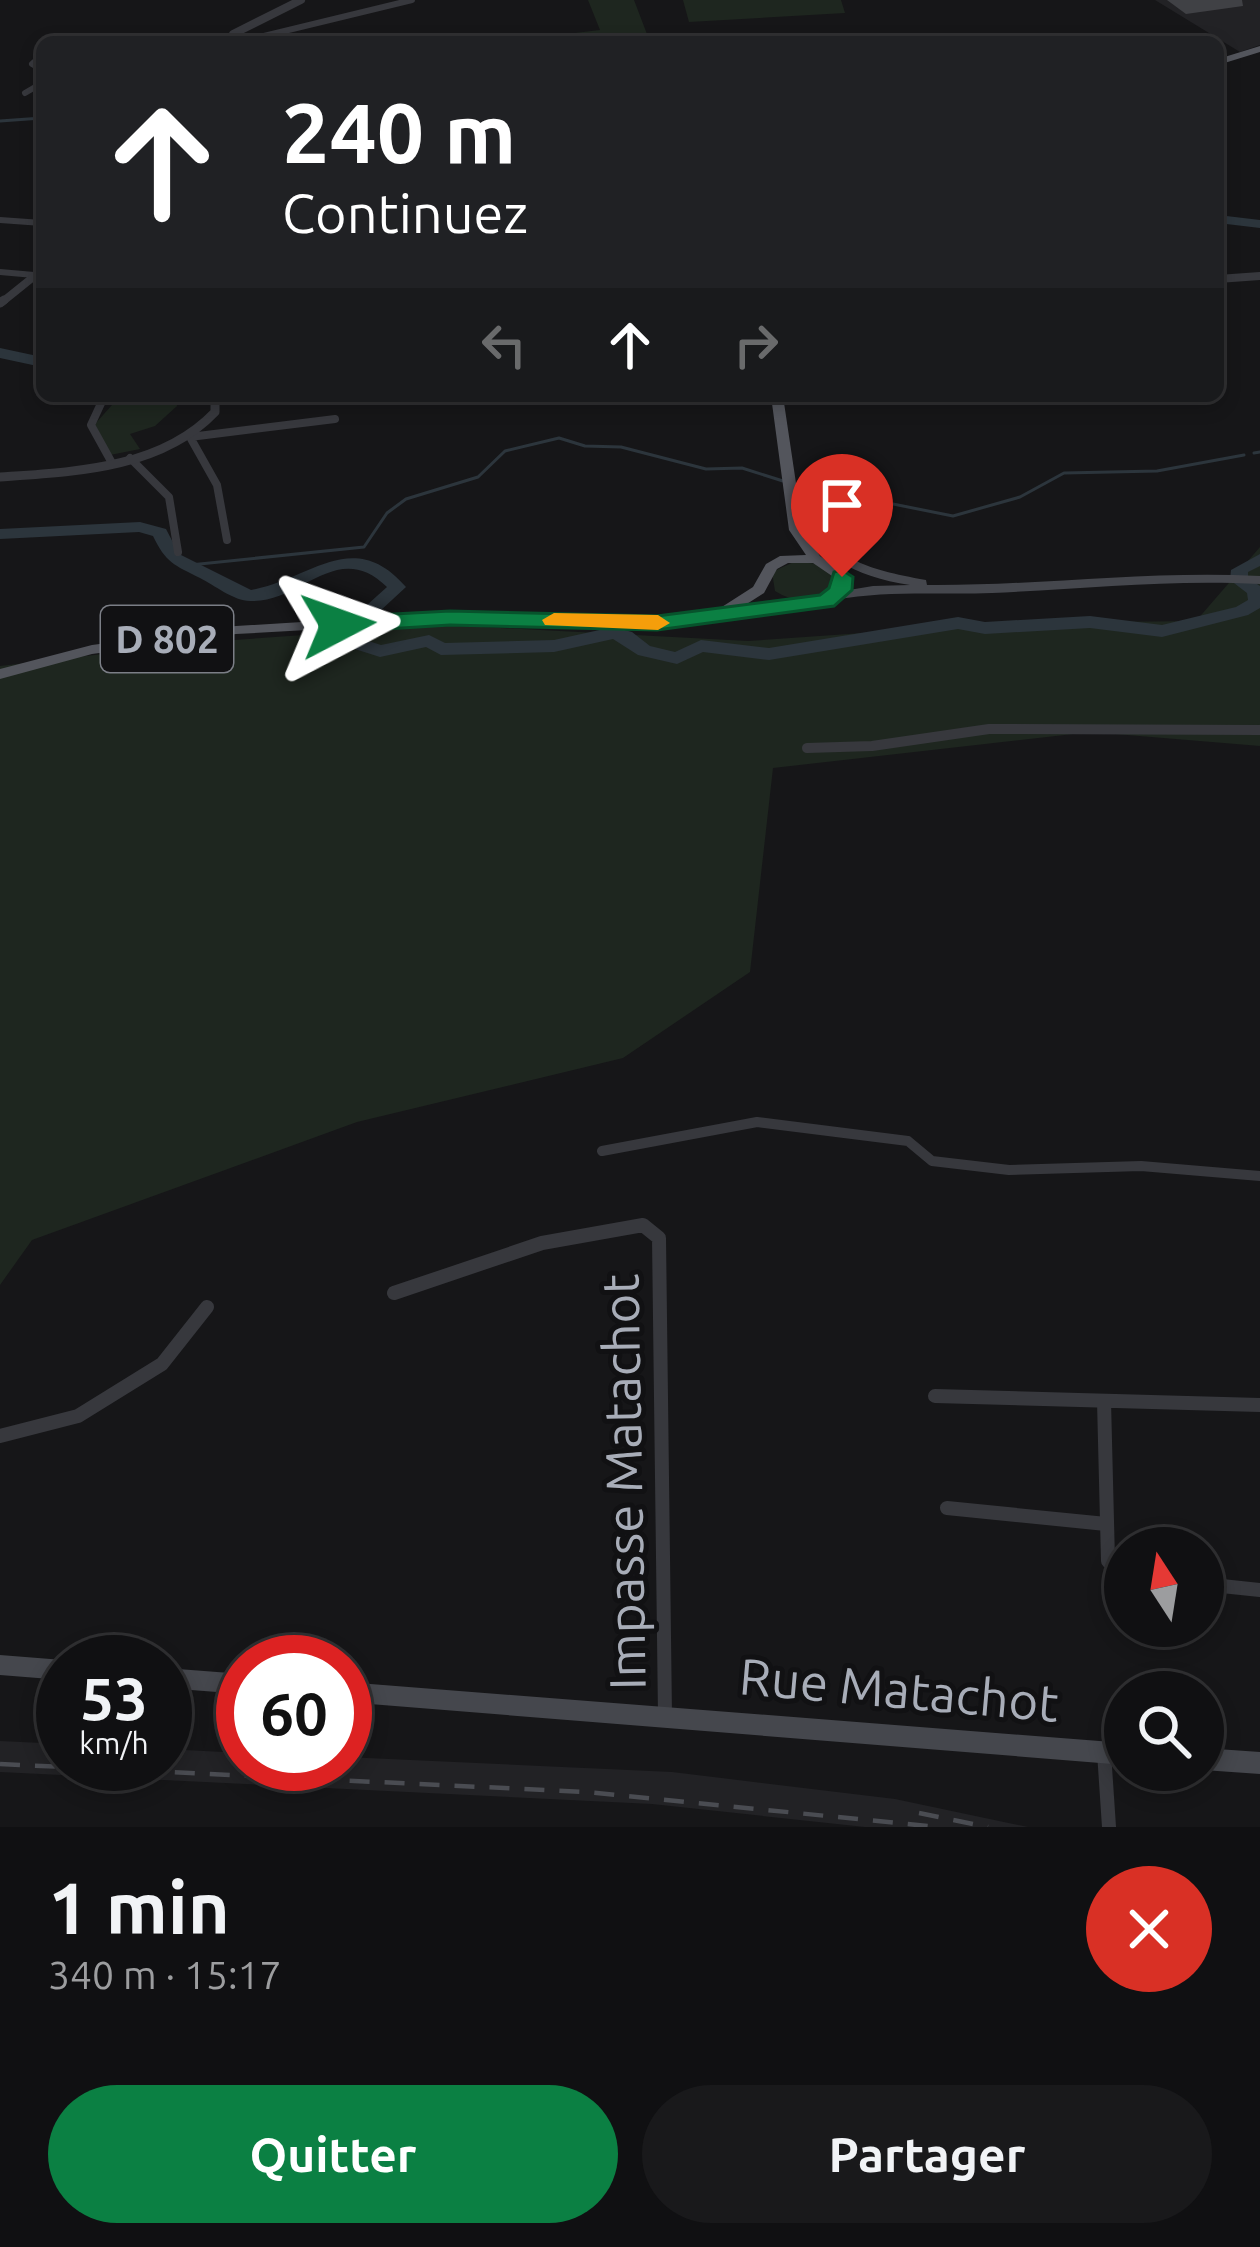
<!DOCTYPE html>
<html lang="fr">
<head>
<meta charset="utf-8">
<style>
	:root { --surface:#101012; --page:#19191b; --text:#f1f3f6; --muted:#9c9d9f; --line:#303032; --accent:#0b8043 }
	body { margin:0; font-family:Ubuntu,sans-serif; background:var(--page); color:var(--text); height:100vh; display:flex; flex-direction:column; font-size:45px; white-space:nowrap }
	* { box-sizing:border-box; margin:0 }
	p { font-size:39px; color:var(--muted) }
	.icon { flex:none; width:66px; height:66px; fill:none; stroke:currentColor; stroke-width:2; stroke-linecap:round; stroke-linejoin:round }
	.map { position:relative; height:1827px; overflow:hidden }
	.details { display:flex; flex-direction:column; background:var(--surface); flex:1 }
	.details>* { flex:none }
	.hud { position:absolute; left:36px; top:36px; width:1188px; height:366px; border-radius:18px; box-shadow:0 6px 18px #0003,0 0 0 3px var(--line); background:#202124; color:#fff; overflow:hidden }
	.needle { width:78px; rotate:348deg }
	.tools { position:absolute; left:1104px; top:1527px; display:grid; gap:24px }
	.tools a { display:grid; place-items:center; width:120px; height:120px; border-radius:50%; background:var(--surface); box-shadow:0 6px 18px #0003,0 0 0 3px var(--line); font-size:60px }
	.speed { position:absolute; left:36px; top:1635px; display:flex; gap:24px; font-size:60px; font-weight:700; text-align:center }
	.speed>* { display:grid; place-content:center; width:156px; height:156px; border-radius:50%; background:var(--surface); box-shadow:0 6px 18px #0003,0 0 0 3px var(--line); line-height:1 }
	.speed small { font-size:30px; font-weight:400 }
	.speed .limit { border:18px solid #d22; background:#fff; color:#111 }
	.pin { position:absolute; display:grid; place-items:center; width:102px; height:102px; color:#fff; margin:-123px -51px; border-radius:50% 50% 50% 0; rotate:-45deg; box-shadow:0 0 12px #0007 }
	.pin .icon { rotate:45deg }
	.me { position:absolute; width:132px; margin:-66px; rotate:86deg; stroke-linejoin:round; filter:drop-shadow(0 0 9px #0008) }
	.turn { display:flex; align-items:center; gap:42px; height:252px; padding:0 48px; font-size:54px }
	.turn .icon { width:156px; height:156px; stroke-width:2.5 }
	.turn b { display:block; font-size:84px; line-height:102px }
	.lanes { display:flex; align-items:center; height:114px; padding:0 48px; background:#0003; justify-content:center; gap:60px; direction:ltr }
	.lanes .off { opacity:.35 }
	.round { display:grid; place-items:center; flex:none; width:126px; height:126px; border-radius:63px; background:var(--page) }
	.overview { display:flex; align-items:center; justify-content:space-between; height:204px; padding:0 48px }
	h1 { font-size:72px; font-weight:700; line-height:90px }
	.cta { display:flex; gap:24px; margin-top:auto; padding:24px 48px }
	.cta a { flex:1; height:138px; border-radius:72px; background:var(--accent); color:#fff; font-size:48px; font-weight:700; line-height:138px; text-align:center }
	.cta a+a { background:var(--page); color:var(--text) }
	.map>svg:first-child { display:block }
	.built { fill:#222225 }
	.green { fill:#1e261f }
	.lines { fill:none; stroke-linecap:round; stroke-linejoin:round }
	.stream { stroke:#2c353c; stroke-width:3 }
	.river { fill:#2c353c; fill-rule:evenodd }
	.building { fill:#404145 }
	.minor-far3 { stroke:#37383d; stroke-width:6 }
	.minor-far2 { stroke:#37383d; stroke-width:8 }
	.minor-far1 { stroke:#37383d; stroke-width:10 }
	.minor { stroke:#37383d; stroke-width:14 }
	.tertiary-far1 { stroke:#37383d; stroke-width:8 }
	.tertiary { stroke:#37383d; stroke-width:9 }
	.secondary { fill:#45474d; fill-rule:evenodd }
	.primary { fill:#53555c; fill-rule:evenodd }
	.rail { stroke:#4a4c52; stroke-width:4.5; stroke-dasharray:20 15; stroke-linecap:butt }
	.route { fill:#0b8043; stroke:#07532c; stroke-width:3 }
	.slow { fill:#f59e0b }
	.labels { text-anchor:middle; stroke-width:10; stroke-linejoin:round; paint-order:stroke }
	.shield { fill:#111113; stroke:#7b7e86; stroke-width:3 }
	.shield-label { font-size:39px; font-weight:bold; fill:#a8adb8 }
	.near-street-label { font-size:51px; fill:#a8adb8; stroke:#111113 }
</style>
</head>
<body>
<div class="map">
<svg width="1260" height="1827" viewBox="0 0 1260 1827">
	<rect width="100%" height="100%" fill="#161618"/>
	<!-- built -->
	<path class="built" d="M1155,0H1260V45L1240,52Z
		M0,1741L63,1744V1764H165V1749L243,1753V1764H345V1757L672,1772L895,1799L1028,1827H865L652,1804L0,1772Z"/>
	<!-- green -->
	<path class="green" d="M588,0H634L650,42H500L600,30Z
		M683,0H841L845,13L689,22Z
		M120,396H133L137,401L175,396L177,406L155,426L130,434L140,449L110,455L95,424Z
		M1260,547V746L1091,732L773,768L750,972L623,1058L357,1122L32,1240L0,1285V666L206,642L445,625L748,641L1006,623L1196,621Z
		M796,561L818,564L833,574L835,587C819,605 794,603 775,591L772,572Z"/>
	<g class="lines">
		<!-- stream -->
		<path class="stream" d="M0,121L42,118
			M1254,453L1260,452
			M798,485L953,516L1020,497L1064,473L1157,471L1244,455
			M190,565L364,547L387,513L406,499L478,477L505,451L559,438L585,446L621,447L706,469L742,468L783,481"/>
		<!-- river -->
		<path class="river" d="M1218,215L1260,220V228L1218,223Z
			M0,348L42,357V367L0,358Z
			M140,522L166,529L179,554L251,590C311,579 353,526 406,587L353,636L381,645L429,635L445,643L554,640L613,627L632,632L650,646L675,652L701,640L769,648L958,617L985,622L1090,616L1162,625L1236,607L1248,600L1247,593L1230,580L1231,570L1260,554V566L1248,572V578L1260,586V608L1248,615L1162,637L1090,628L985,634L958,629L769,660L703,652L677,664L638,655L613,639L554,652L441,655L426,647L380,657L339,644L336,640L338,631L387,587C337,538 302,603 250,601C234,601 214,585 200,578C174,565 166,563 153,536L139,532L0,539V529Z"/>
	</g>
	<!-- building -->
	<path class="building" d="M1167,0H1242L1243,6L1186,14Z"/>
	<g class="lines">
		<!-- minor-far3 -->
		<path class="minor-far3" d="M208,42L229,41
			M239,42L412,0
			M42,55L32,64L42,70
			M25,93L42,83
			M0,220L42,223
			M0,272L34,275"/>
		<!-- minor-far2 -->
		<path class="minor-far2" d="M104,397L91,425L112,463
			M190,437L335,419
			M190,437L217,485L227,540
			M130,458L169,497L178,552"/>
		<!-- minor-far1 -->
		<path class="minor-far1" d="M807,748L872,746L989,729L1260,730
			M602,1151L757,1122L908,1141L932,1161L1009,1170L1141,1166L1260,1176"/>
		<!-- minor -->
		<path class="minor" d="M394,1293L542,1243L643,1225L659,1238L665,1716
			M935,1396L1260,1405
			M1104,1401L1108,1561L1125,1575
			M0,1436L78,1416L162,1364L207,1307
			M947,1508L1106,1524
			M1203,1584L1260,1590
			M1104,1752L1109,1827"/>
		<!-- tertiary-far1 -->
		<path class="tertiary-far1" d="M229,42L233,34L301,0
			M1218,279L1260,276
			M1,303L42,270"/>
		<!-- tertiary -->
		<path class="tertiary" d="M0,303L4,300
			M0,477C74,472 161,469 215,412V396"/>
		<!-- secondary -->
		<path class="secondary" d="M793,499L797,500C834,560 860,568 926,580L927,585C1038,586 1149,570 1260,576V584C1170,579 1082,589 992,593C939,595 887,590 835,600L831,599V593L873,586L910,585C851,576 817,555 787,503Z
			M0,1655L63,1660L69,1662H63V1680L0,1675Z
			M165,1668L243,1674V1694L165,1688Z
			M345,1682L1125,1743V1765L345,1702Z
			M1203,1748L1260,1752V1774L1203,1770Z"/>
		<!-- primary -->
		<path class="primary" d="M1260,46V52L1218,65V59Z
			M771,396H783L803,530L820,556L849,577L848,590L832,603L655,627L414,624L236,634L92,654L0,679V669L92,645L236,626L414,615L621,619L702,614L714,612L753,587L766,564L780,556L806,555L789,530ZM788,563H813L835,578L834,589L819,598L781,600L742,607L764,593L777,569Z"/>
		<!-- rail -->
		<path class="rail" d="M0,1764L587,1792L937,1827
			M919,1813L988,1827"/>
	</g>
	<!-- route -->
	<path class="route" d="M842,570L853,577L852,590L834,606L657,630L450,625L338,632L326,625L338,617L450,611L657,616L820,595L829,588L834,572Z"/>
	<!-- slow -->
	<path class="slow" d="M554,613L658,615L670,623L658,630L545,625L542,620Z"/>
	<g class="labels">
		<!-- shield labels -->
		<rect class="shield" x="101" y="606" width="132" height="66" rx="9"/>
		<g class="shield-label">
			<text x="167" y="653">D 802</text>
		</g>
		<!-- near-street labels -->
		<g class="near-street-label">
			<text transform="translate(624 1482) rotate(-91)" y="18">Impasse Matachot</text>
			<text transform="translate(899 1690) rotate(5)" y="18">Rue Matachot</text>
		</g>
	</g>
</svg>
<div class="tools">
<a><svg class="needle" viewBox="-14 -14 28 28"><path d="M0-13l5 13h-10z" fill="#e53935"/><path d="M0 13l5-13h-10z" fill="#9c9d9f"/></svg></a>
<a><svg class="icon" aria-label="search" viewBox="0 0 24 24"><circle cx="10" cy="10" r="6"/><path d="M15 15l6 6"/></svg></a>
</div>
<div class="speed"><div>53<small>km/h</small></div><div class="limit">60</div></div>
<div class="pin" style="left:842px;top:577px;background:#d93025"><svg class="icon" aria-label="arrive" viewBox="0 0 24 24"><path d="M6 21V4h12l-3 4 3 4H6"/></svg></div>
<svg class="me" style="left:338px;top:625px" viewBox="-20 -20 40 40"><path d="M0-17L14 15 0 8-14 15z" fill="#0b8043" stroke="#fff" stroke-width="4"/></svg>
<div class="hud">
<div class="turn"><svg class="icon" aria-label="ahead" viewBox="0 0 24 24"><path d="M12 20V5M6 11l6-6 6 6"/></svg><div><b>240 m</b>Continuez</div></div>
<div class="lanes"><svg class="icon off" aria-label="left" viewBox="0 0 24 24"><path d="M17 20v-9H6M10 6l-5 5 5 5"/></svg><svg class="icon" aria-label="ahead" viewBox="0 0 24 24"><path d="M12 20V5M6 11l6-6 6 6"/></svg><svg class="icon off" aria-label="right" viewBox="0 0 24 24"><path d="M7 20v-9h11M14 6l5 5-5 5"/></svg></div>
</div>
</div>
<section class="details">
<div class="overview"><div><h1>1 min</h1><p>340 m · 15:17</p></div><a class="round" style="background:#d93025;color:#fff"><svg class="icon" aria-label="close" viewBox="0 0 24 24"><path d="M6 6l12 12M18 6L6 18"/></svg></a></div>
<div class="cta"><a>Quitter</a><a>Partager</a></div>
</section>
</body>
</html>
